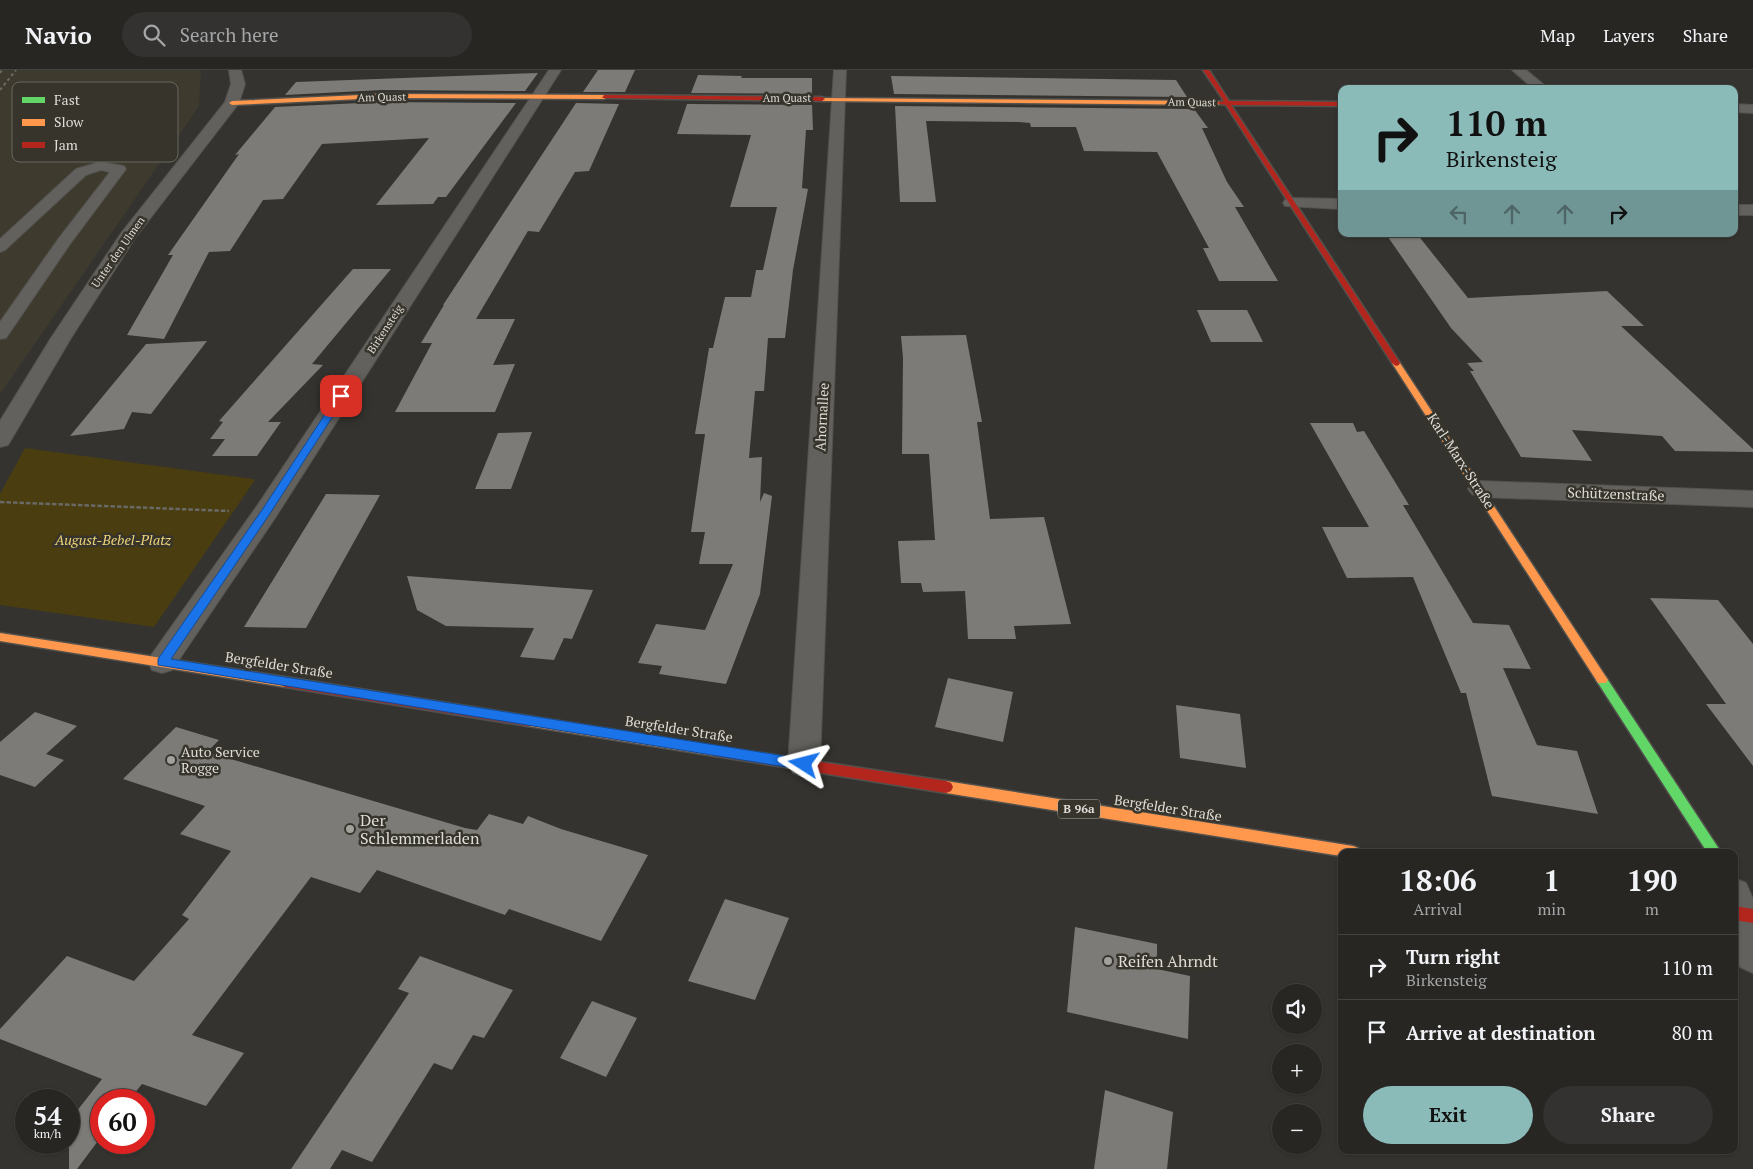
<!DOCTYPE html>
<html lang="en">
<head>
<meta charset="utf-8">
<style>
	:root { --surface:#272623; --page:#333230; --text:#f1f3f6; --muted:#a4a5a6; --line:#434341; --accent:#8bbbb9 }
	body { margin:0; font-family:"PT Serif",serif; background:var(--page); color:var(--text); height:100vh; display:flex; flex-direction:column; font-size:19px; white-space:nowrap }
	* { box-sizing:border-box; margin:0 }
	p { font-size:16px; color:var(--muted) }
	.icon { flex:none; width:28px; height:28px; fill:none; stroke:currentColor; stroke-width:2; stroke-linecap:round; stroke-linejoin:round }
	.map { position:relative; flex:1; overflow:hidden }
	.side { position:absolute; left:1338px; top:779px; width:400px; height:305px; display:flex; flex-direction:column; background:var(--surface); border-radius:10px; box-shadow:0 1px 4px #0004,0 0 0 1px var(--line) }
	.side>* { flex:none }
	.top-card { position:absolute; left:1338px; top:15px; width:400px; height:152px; border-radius:10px; box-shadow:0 1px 4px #0004,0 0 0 1px var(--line); background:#8bbbb9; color:#111; overflow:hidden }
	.fabs { position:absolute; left:1272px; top:914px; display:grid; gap:10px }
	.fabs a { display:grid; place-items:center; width:50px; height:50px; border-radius:50%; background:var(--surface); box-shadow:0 1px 4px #0004,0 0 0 1px var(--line); font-size:25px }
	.speed { position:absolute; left:15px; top:1019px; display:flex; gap:10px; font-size:25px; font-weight:700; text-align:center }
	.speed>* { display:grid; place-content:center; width:65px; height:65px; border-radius:50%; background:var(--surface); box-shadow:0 1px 4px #0004,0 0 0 1px var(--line); line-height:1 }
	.speed small { font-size:12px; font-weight:400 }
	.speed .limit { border:8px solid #d22; background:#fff; color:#111 }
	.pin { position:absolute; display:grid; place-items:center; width:42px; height:42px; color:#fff; margin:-21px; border-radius:10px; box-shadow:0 2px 8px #0006 }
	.me { position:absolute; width:55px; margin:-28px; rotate:279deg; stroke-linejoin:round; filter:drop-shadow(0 0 4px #0008) }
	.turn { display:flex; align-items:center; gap:18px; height:105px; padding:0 25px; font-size:22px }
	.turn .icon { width:65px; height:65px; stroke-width:2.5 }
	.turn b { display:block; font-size:35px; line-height:42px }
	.lanes { display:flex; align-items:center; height:48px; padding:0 25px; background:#0003; justify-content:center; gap:25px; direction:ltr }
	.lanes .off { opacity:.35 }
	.eta { display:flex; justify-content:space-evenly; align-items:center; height:85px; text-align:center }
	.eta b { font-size:30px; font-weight:700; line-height:35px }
	.cta { display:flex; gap:10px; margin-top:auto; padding:10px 25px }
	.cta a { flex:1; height:58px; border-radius:30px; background:var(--accent); color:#111; font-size:20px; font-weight:700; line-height:58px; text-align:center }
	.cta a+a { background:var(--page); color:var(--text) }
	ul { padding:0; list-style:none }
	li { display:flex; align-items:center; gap:15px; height:65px; padding:0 25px; border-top:1px solid var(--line) }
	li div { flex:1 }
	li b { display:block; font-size:19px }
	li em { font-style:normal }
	header { display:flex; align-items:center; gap:30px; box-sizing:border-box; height:70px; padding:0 25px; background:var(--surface); border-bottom:1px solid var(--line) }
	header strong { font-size:24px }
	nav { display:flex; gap:28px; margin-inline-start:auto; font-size:18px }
	.search { width:350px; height:45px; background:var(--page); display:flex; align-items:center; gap:12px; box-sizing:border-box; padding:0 18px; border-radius:28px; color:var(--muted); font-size:19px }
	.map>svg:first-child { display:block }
	.built { fill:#3e3b2e }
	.green { fill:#4a3d10 }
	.building { fill:#7c7b77 }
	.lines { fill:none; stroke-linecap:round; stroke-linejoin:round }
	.lane-casing { stroke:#52514d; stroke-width:2 }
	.street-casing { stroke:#52514d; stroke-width:2 }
	.fast-casing { stroke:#52514d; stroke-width:3 }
	.slow-casing { stroke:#52514d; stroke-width:3 }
	.jam-casing { stroke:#52514d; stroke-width:3 }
	.path { stroke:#696965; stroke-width:2.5; stroke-dasharray:4.5 2; stroke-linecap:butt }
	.lane { fill:#62615e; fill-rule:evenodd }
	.street { fill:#62615e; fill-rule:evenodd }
	.fast { fill:#63d668; fill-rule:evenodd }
	.slow { fill:#ff974d; fill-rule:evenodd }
	.jam { fill:#b3261e; fill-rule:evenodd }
	.rail { stroke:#6b6a67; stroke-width:2; stroke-dasharray:3 3; stroke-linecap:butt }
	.route { fill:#1a73e8; stroke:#114b97 }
	.poi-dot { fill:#a2a19c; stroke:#37342c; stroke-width:2 }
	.labels { text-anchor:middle; stroke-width:5; stroke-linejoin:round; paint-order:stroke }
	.far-street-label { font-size:11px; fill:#dddcd7; stroke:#37342c }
	.shield { fill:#37342c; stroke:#abaaa4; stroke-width:1 }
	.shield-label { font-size:12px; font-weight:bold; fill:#dddcd7 }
	.street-label { font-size:14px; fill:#dddcd7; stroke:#37342c }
	.park-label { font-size:14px; font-style:italic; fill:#eed378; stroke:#37342c }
	.poi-label { font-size:14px; fill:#dddcd7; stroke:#37342c; text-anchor:start }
	.near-poi-label { font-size:16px; fill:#dddcd7; stroke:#37342c; text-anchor:start }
	.key { fill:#37342c; stroke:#69665f; stroke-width:1 }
	.key-label { font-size:14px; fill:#dddcd7 }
</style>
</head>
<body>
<header>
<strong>Navio</strong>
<div class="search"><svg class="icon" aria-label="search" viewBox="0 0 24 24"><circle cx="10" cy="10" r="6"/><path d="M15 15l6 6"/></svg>Search here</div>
<nav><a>Map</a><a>Layers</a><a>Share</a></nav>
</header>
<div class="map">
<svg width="1753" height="1099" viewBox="0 0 1753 1099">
	<rect width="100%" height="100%" fill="#34332f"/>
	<!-- built -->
	<path class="built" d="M0,0H201L199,36L0,324Z"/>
	<!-- green -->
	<path class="green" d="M25,378L253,409L255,410L154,557L0,535V424Z"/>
	<!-- building -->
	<path class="building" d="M598,0H635L625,22H583Z
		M538,3L525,21L382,20L285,25L296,12Z
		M698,5L742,6L741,8H812V24L691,23Z
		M891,6L1176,10L1187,27L894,24Z
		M382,32L516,33L446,127H438L433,134L376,135L429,68L322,74L283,129L263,130L230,181L209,182L164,269L127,265L173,185H168L239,84L235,85L275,37Z
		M576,33L619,34L589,101L575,102L539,162L528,161L476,249H515L493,295L515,294L495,342H395L432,273H421L444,235H443Z
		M687,34L812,35L813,60H806L802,118L808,119L793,200L785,268H768L764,321H755L749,388L762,387L760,432L764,423L772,426L760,524L726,614L659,604L662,596L638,593L656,554L705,560L733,494H699L705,462H691L705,364H695L709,278H713L725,227H751L756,200H763L777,137H730L751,65L677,64Z
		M895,36L1194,39L1208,58H1202L1227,112L1244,137H1235L1278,211H1219L1203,178H1209L1157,82L1084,81L1076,57H1031L1030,53L1019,52L926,51L936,132H900Z
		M1392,164H1417L1468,228L1607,221L1644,256H1621L1753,379V382L1675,381L1662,366L1572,360L1592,391L1521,387L1470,301H1474L1467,293L1483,292L1451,258L1388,167Z
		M353,199H391L312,294L323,295L268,352H281L257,386H212L225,369H210L223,352L219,351Z
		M1197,240H1247L1263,272H1211Z
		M966,265L982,352H977L990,449L1044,447L1071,554L1014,556L1016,569H968L965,521L923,522L921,513H901L898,471L935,470L929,384H902L903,288L901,266Z
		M207,271L151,344L132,342L124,359L70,366L146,274Z
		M1310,353H1353L1357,362L1364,361L1409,435H1403L1473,553L1509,555L1531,599L1503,598L1537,675L1577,681L1598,744L1492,726L1466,623H1461L1413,507L1347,508L1322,457H1369Z
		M532,362L511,419H475L498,363Z
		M326,424L380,425L306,558L244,557Z
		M407,506L553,517L593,520L572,569L564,568L554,590L520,587L534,558L446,556L417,540Z
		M1650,528L1718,530L1753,574V696L1706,634H1726Z
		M948,608L1013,622L1003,672L935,657Z
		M1176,635L1240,644L1246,698L1180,688Z
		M35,642L77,656L46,684L64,690L35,717L0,705V672Z
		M176,657L219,670L207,682L465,758L477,760L489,744L523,754L528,746L561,759L648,785L601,871L509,839L505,845L377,800L360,823L311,807L192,965L244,983L206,1036L142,1014L129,1030H101V1067L77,1099H69V1051L102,1009L0,969V959L67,886L134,911L189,849L182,845L231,781L180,764L205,736L123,709Z
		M725,829L789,848L755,930L688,911Z
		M1075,857L1157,874V899L1190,906L1188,969L1067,942Z
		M420,886L513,920L484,968L473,965L452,1000L434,993L372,1092L342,1080L330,1099H291L409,923L398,919Z
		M592,931L637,948L606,1007L560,988Z
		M1105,1020L1173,1042L1167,1099H1094Z"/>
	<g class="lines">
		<!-- lane casing -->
		<g class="lane-casing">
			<path id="lane" d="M100,92L124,96L126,99L70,174L6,268L0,269V252L59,168L110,102L101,100L86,105L5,180L0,182V169L76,99Z"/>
		</g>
		<!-- street casing -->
		<g class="street-casing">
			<path id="street" d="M229,0H241L245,14L239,33L135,168L71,268L11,370L8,375L0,377V351L51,268L122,162L225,32L231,14Z
				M549,0H561L275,448L172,600L162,603L152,600L148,592L152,584L257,436Z
				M834,0H846L820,694L815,703L804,707L793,703L788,694Z
				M1512,0H1526L1549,19H1534Z
				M1734,34L1753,35V43L1734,42Z
				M1291,128L1341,129V139L1285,136L1283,133L1285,130Z
				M1734,135H1753V145H1734Z
				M1480,411L1753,421V437L1480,427L1472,424L1468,419L1472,414Z
				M1734,808L1746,813L1753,829V903L1740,897L1734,882Z"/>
		</g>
		<!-- fast casing -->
		<g class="fast-casing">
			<path id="fast" d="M1602,605L1606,607L1721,782H1707L1598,613L1596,610L1598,607Z"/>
		</g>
		<!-- slow casing -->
		<g class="slow-casing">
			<path id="slow" d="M382,24L604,25L607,27L604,29L382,28L232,35L229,33L232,31Z
				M820,28L1218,31L1221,33L1218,35L822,31Z
				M1396,290L1400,293L1606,607L1608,610L1606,613H1598L1392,293Z
				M0,563L285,607L289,609L291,612L289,615L285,617L0,571Z
				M528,646L715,676L719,677L721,681L719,685L715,686L528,656L524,655L522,651L524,647Z
				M946,711L1353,776L1358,778L1360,782H1341V786L946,723L941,721L939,717L941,713Z"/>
		</g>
		<!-- jam casing -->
		<g class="jam-casing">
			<path id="jam" d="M1203,0H1209L1229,31L1341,32V36L1231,35L1400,293L1399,295L1396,296L1392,293L1226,35L1215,33L1224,31Z
				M604,25L822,27L825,29L822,31L602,28Z
				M285,607L528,646L532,647L534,651L532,655L528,656L285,617L281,615L279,612L281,609Z
				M715,676L946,711L951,713L953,717L951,721L946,723L715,686L711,685L709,681L711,677Z
				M1734,836L1753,839V853L1734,850Z"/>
		</g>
		<!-- path -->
		<path class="path" d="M0,432L229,441"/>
		<!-- lane -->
		<use href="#lane" class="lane"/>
		<!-- street -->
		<use href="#street" class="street"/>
		<!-- fast -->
		<use href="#fast" class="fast"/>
		<!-- slow -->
		<use href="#slow" class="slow"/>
		<!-- jam -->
		<use href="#jam" class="jam"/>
		<!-- rail -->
		<path class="rail" d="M0,3L2,0
			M0,20L16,0"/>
	</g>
	<!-- route -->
	<path class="route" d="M341,323L346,326L269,445L171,589L804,689L808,691L810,694L808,698L804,700L158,595V589L262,440L337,326Z"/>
	<!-- markers -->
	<g class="poi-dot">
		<circle cx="171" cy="690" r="5"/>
		<circle cx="350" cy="759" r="5"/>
		<circle cx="1108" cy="891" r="5"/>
	</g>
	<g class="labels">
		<!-- far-street labels -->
		<g class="far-street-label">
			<text transform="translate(382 27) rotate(-1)" y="4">Am Quast</text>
			<text x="787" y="32">Am Quast</text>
			<text transform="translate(1192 32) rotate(1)" y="4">Am Quast</text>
			<text transform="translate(118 182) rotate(-55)" y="4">Unter den Ulmen</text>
			<text transform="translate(385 259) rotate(-57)" y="4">Birkensteig</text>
		</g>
		<!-- shield labels -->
		<rect class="shield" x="1058" y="729.5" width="42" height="19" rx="4"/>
		<g class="shield-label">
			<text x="1079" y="743">B 96a</text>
		</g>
		<!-- street labels -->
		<g class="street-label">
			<text transform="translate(822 347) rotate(-87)" y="5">Ahornallee</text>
			<text transform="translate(1461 391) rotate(57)" y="5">Karl-Marx-Straße</text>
			<text transform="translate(1616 424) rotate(2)" y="5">Schützenstraße</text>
			<text transform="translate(279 595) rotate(9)" y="5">Bergfelder Straße</text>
			<text transform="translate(679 659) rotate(9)" y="5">Bergfelder Straße</text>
			<text transform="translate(1168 738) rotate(9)" y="5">Bergfelder Straße</text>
		</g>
		<!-- park labels -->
		<g class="park-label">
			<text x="113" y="475">August-Bebel-Platz</text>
		</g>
		<!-- poi labels -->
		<g class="poi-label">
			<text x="181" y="687">Auto Service<tspan x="181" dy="16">Rogge</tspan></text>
		</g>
		<!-- near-poi labels -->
		<g class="near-poi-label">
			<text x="360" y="756">Der<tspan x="360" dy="18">Schlemmerladen</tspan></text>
			<text x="1118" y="897">Reifen Ahrndt</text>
		</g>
	</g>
	<!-- legend -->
	<rect x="12" y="12" width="166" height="80" rx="8" class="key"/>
	<rect x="22" y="27" width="23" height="6" fill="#63d668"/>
	<rect x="22" y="49" width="23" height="7" fill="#ff974d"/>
	<rect x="22" y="72" width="23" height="6" fill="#b3261e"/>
	<g class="key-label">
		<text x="54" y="35">Fast</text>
		<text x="54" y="57">Slow</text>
		<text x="54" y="80">Jam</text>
	</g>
</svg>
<div class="fabs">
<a><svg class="icon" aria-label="sound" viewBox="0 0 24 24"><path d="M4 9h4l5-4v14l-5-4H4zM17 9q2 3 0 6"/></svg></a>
<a>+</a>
<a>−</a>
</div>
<div class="speed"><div>54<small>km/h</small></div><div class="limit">60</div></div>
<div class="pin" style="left:341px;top:326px;background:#d93025"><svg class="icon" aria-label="arrive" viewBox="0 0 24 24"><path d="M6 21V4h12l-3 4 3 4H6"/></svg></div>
<svg class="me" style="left:804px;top:694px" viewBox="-20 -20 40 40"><path d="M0-17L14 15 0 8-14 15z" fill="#1a73e8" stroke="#fff" stroke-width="4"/></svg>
<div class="top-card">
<div class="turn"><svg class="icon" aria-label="right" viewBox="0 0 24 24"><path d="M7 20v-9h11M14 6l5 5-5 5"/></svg><div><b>110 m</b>Birkensteig</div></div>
<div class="lanes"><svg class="icon off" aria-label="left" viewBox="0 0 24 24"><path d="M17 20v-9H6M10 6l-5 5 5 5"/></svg><svg class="icon off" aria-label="ahead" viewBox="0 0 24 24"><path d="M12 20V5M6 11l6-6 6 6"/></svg><svg class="icon off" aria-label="ahead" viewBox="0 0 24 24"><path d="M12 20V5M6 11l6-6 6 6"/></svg><svg class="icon" aria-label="right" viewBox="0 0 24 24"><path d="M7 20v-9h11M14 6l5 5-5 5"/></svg></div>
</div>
<section class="side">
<div class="eta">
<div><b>18:06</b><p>Arrival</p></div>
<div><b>1</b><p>min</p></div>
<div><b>190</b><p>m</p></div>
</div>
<ul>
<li><svg class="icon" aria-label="right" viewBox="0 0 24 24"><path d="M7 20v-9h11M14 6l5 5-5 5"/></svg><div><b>Turn right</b><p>Birkensteig</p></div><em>110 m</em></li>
<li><svg class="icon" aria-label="arrive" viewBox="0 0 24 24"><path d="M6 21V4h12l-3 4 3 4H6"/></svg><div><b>Arrive at destination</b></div><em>80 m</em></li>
</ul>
<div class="cta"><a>Exit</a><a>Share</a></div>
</section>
</div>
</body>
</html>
